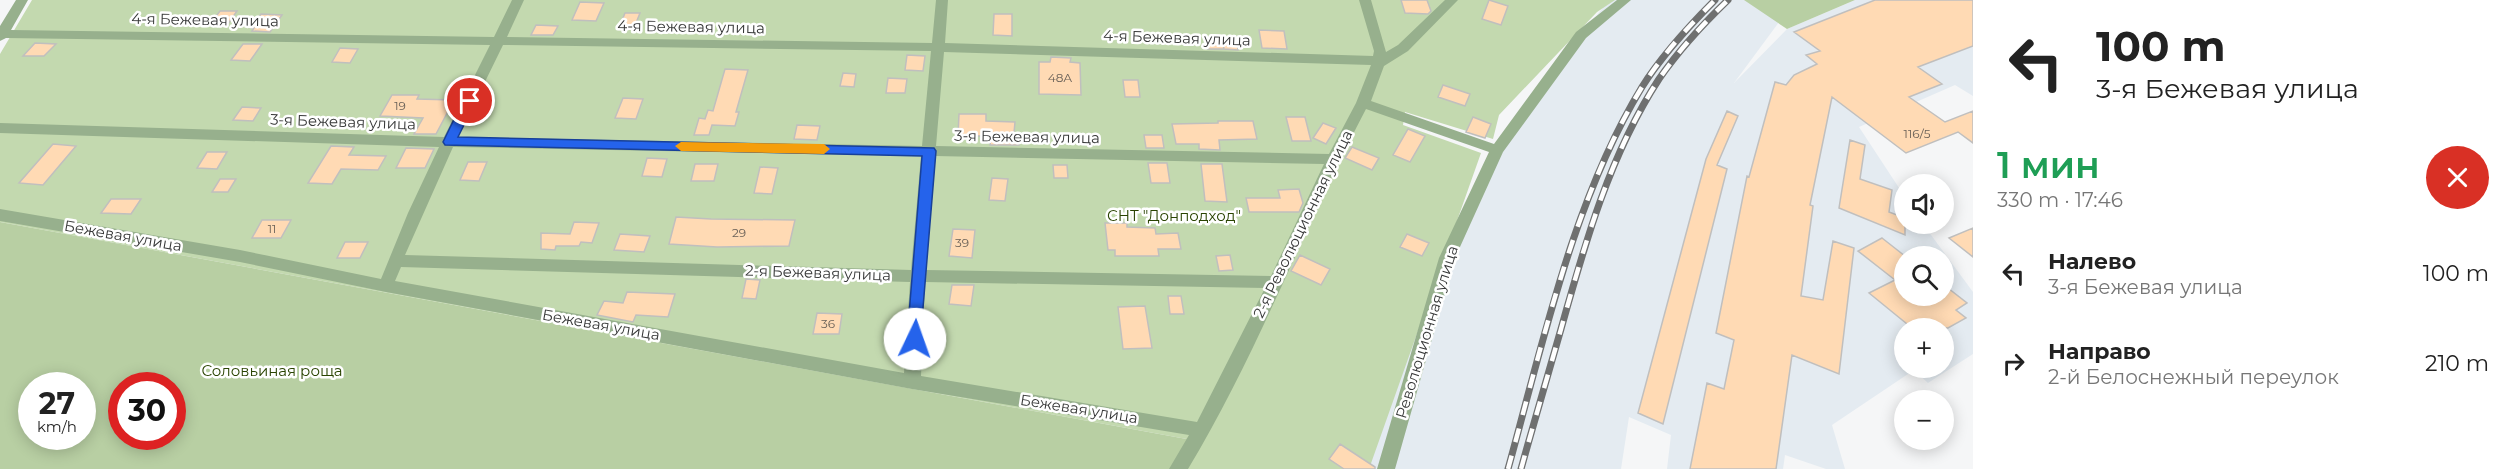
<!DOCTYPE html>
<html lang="ru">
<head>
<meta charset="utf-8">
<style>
	:root { --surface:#fff; --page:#f2f2f2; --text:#222; --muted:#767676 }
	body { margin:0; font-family:Montserrat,sans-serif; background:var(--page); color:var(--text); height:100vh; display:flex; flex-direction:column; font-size:22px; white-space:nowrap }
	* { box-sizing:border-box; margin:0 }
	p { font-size:20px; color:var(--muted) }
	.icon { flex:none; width:33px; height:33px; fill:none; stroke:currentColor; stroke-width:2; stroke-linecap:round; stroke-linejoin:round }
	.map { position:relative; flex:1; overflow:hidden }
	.details { display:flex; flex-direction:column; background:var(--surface); width:540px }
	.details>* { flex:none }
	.hud { background:#fff; color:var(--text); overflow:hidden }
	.fabs { position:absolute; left:1894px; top:174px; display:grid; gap:12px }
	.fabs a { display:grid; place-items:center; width:60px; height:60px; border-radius:50%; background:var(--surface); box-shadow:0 3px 15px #0003; font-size:30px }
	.speed { position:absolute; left:18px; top:372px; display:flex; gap:12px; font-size:30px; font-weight:700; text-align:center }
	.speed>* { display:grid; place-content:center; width:78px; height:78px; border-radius:50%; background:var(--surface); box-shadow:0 3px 15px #0003; line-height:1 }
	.speed small { font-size:15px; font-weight:400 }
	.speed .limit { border:9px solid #d22; background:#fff; color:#111 }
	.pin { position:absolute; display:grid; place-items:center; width:51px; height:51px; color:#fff; margin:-26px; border:3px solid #fff; border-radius:50%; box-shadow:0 2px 6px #0007 }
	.me { position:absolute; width:66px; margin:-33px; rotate:3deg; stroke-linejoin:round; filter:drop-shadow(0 0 4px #0008) }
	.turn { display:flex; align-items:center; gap:21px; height:126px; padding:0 24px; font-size:27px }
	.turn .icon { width:78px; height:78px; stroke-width:2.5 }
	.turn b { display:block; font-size:42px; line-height:51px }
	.round { display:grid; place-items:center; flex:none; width:63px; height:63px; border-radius:32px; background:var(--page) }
	.headline { display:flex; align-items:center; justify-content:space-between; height:102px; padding:0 24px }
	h1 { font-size:36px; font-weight:600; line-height:45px; color:#1e9e55 }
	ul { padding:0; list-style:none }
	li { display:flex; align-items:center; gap:18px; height:90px; padding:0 24px }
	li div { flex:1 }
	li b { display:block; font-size:22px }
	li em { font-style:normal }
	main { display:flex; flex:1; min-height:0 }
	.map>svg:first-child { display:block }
	.built { fill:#e4ebf1; fill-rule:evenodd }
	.green { fill:#c3d9af }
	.forest { fill:#b8cfa3; fill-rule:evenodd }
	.building { fill:#ffdab4; stroke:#c0bfbe; stroke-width:1.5 }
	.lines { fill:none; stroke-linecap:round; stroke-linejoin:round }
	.minor { fill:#97b08d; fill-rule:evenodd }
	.rail-casing { stroke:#6f7070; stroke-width:7 }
	.rail { stroke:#fff; stroke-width:4.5; stroke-dasharray:14; stroke-linecap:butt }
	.route { fill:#2563eb; stroke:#184099; stroke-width:1.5 }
	.slow { fill:#f59e0b }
	.labels { text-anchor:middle; stroke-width:5; stroke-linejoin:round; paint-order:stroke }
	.number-label { font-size:12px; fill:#696057 }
	.street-label { font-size:15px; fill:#373838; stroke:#fff }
	.park-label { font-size:15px; fill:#2a4402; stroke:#fff }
</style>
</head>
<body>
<main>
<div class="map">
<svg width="1973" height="469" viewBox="0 0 1973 469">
	<rect width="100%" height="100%" fill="#f5f6f7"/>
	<!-- built -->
	<path class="built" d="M1609,0H1800L1785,14L1734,83L1787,29L1855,0H1973V96L1955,85L1859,127L1905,197V224H1923L1973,292V354L1928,383L1914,370L1832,425L1845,469H1826L1785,455L1783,469H1667L1671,435L1629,417L1621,469H1351L1498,139ZM1905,256H1944V296H1905ZM1905,328H1944V368H1905Z"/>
	<!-- green -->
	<path class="green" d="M32,0H1615L1597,12L1499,115L1493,139L1405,112L1403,125L1481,153L1369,469H1175L1192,440L0,222V54Z"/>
	<!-- forest -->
	<path class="forest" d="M1744,0H1855L1787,29Z
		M0,222L1192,440L1175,469H0ZM32,386H82V436H32ZM122,386H172V436H122Z"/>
	<!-- building -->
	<path class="building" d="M1401,0H1427L1431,11L1428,14L1405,13Z
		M1489,0L1508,6L1501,25L1482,19Z
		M1875,0H1973V46L1918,67L1942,84L1909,97L1945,122L1973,111V143L1958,132L1906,153L1832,97L1810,205L1813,206L1801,296L1823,300L1833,241L1854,248L1839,374L1792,355L1776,469H1690L1707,383L1724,389L1734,340L1716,333L1747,176L1749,177L1775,82L1786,85L1794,75L1817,64L1806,55L1820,51L1794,32Z
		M580,2L604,3L596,21L572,20Z
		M220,11H237L228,24L211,23Z
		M625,13H640L634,28H619Z
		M261,14L282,15L270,32L252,31L254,28H251Z
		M994,14H1012V36L993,35Z
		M536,25L558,26L553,35H531Z
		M1259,30L1284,31L1287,49L1262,48Z
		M1222,38H1236L1238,50L1224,49Z
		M1206,39H1222L1224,49H1207Z
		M35,43L56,44L44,56H23Z
		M243,44H262L250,61L231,60Z
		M340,48L358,49L350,63L332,62Z
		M907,55L925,56L923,71L905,70Z
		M1051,57L1071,58L1070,62L1080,63L1081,95L1039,94V62H1050Z
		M725,69L748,70L736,112H739L735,126L712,125L709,135H694L699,118L705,119L708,110L713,111Z
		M843,73L856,74L854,87L840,86Z
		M888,78L907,79L905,93H886Z
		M1123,80H1138L1140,97H1125Z
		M1443,85L1470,94L1465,106L1438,97Z
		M392,95H419L417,99L454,100L436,134H414L423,118L380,116Z
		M623,98L643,99L636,119L615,118Z
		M242,107L261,108L253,121L233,120Z
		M1727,111L1738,116L1717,165L1727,169L1663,424L1638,413L1706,159Z
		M959,114H986V121L1015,122L1014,133H1020L1019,145H990L991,136H958Z
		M1286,117H1305L1311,141H1292Z
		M1473,117L1491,124L1485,138L1466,132Z
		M1218,121H1253L1257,139L1219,140L1220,150L1199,149V144H1176L1172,124L1218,123Z
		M1323,123L1336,128L1326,144L1313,138Z
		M797,125L820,126L817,140L794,139Z
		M1408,129L1425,136L1410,162L1393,155Z
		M1144,135H1162L1164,148H1146Z
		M1850,140L1865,145L1860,179L1892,190L1889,212L1905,218V235L1839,208Z
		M53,144L76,146L43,185L19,183Z
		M331,146L354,147L349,155L386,156L378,170L341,169L332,184L308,183Z
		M1352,147L1379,158L1372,170L1345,158Z
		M406,148L434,149L425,168H396Z
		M207,152H227L217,169L197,168Z
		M647,158L667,159L662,177L642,176Z
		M468,162H487L479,181L460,180Z
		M1148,163H1167L1170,183H1151Z
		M695,164H718L714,181H691Z
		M1201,164H1222L1227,202L1205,201Z
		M1053,165H1067L1068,178H1054Z
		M760,167L778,168L772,194L754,193Z
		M992,178L1008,179L1005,201L989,200Z
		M220,179H236L228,192H212Z
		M1299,189L1303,203L1299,212H1249L1246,198H1280L1278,190Z
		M111,199H141L131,214L101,213Z
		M676,217L711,219L795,220L789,246L717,247L669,244Z
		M262,220H291L281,238H252Z
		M574,222L599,223L592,243L581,242L579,246H556L555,250L541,249V233L570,234Z
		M1105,223H1127V227L1155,228L1156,234L1178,233L1181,249H1158L1159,256H1115V250H1108Z
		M1973,228V257L1949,238Z
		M953,229L975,230L972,258L949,256Z
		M620,234L650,236L644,252L614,250Z
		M1407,234L1429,243L1422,256L1400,247Z
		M1882,238L1905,256V296H1944V285L1967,303L1956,310L1966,318L1948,328H1912L1869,293L1895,280L1858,251Z
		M345,242H368L360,258H337Z
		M1230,255L1233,270L1219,271L1216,256Z
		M1300,255L1330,269L1321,285L1291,271Z
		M746,279L760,280L756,299L742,298Z
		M952,285H974L971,306L949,304Z
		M627,292L675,294L668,317L636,315L633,322L597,315L604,301L623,303Z
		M1168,296H1181L1184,314H1170Z
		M1145,306L1152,348L1123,349L1118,307Z
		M817,313L842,314L839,334H813Z
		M1340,444L1375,467V469H1344L1329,459Z"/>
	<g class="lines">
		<!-- minor -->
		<path class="minor" d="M16,0H28L11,30L494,37L512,0H524L507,37L932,43L936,0H948L945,43L1373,56L1374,51L1359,0H1371L1386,52L1398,45L1445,0H1458L1408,51L1384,66L1371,101L1494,144L1576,32L1617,0H1631L1586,38L1503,152L1455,258L1395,469H1377L1439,258L1489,152L1366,109C1304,227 1257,355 1188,469H1169L1189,435L912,389L386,292L240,262L0,221V209L240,250L381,279L408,213L439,147L0,133V123L444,137L490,45L6,38L0,41V26ZM503,45L931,51L922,146L458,137ZM944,52L1371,65L1356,103L1329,154L936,146ZM453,147L921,156L911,270L405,255ZM935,156L1324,164L1271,276L926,270ZM401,267L910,282L904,373L395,281ZM925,282L1265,288L1197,422L921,376Z"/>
		<!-- rail casing -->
		<g class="rail-casing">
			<path id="rail" d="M1508,469C1543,343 1573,200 1642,87C1662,55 1688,27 1715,0
				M1521,469C1534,422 1548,375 1561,329C1585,243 1610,154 1659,79C1679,50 1703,24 1728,0"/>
		</g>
		<!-- rail -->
		<use href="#rail" class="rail"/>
	</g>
	<!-- route -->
	<path class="route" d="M470,97L476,101L458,137L934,148L936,151L920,344L915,345L909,344L907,339L922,156L445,145L443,142L463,101Z"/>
	<!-- slow -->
	<path class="slow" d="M681,142L824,144L830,149L824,154L681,151L675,146Z"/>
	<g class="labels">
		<!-- number labels -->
		<g class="number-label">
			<text x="1060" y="82">48А</text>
			<text x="400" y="110">19</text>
			<text x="1917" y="138">116/5</text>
			<text x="272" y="233">11</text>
			<text x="739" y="237">29</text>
			<text x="962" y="247">39</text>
			<text x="828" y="328">36</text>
		</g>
		<!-- street labels -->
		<g class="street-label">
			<text transform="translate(205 20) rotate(1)" y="5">4-я Бежевая улица</text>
			<text transform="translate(691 27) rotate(1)" y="5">4-я Бежевая улица</text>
			<text transform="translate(1177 38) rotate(2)" y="5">4-я Бежевая улица</text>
			<text transform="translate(343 122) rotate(2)" y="5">3-я Бежевая улица</text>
			<text transform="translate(1027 137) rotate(1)" y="5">3-я Бежевая улица</text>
			<text transform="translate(1303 224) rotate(-64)" y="5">2-я Революционная улица</text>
			<text transform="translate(123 236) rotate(10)" y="5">Бежевая улица</text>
			<text transform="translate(818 273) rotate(2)" y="5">2-я Бежевая улица</text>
			<text transform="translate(601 325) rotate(10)" y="5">Бежевая улица</text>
			<text transform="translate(1427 332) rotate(-73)" y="5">Революционная улица</text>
			<text transform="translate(1079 409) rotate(9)" y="5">Бежевая улица</text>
		</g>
		<!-- park labels -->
		<g class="park-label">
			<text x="1174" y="221">СНТ "Донподход"</text>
			<text x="272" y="376">Соловьиная роща</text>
		</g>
	</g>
</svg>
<div class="fabs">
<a><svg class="icon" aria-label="sound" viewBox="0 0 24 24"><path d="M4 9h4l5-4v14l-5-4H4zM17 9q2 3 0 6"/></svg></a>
<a><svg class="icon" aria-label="search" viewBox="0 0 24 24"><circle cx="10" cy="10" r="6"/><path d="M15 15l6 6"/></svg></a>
<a>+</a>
<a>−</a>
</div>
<div class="speed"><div>27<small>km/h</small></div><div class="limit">30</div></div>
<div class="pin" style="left:470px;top:101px;background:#d93025"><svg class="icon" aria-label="arrive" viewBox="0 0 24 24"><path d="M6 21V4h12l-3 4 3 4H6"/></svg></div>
<svg class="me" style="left:915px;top:339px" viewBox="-20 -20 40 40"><circle r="19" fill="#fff"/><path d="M0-13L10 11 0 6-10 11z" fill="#2563eb"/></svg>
</div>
<section class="details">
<div class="hud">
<div class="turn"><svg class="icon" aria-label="left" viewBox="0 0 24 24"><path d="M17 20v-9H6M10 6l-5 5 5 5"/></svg><div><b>100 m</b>3-я Бежевая улица</div></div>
</div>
<div class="headline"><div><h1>1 мин</h1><p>330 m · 17:46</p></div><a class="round" style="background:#d93025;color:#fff"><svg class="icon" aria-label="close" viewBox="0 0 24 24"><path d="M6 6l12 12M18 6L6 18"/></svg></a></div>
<ul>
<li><svg class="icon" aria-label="left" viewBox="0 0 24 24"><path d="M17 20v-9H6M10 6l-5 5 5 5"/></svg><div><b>Налево</b><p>3-я Бежевая улица</p></div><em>100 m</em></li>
<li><svg class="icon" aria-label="right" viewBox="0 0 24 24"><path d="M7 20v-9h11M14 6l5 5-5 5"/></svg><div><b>Направо</b><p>2-й Белоснежный переулок</p></div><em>210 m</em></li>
</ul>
</section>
</main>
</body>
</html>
